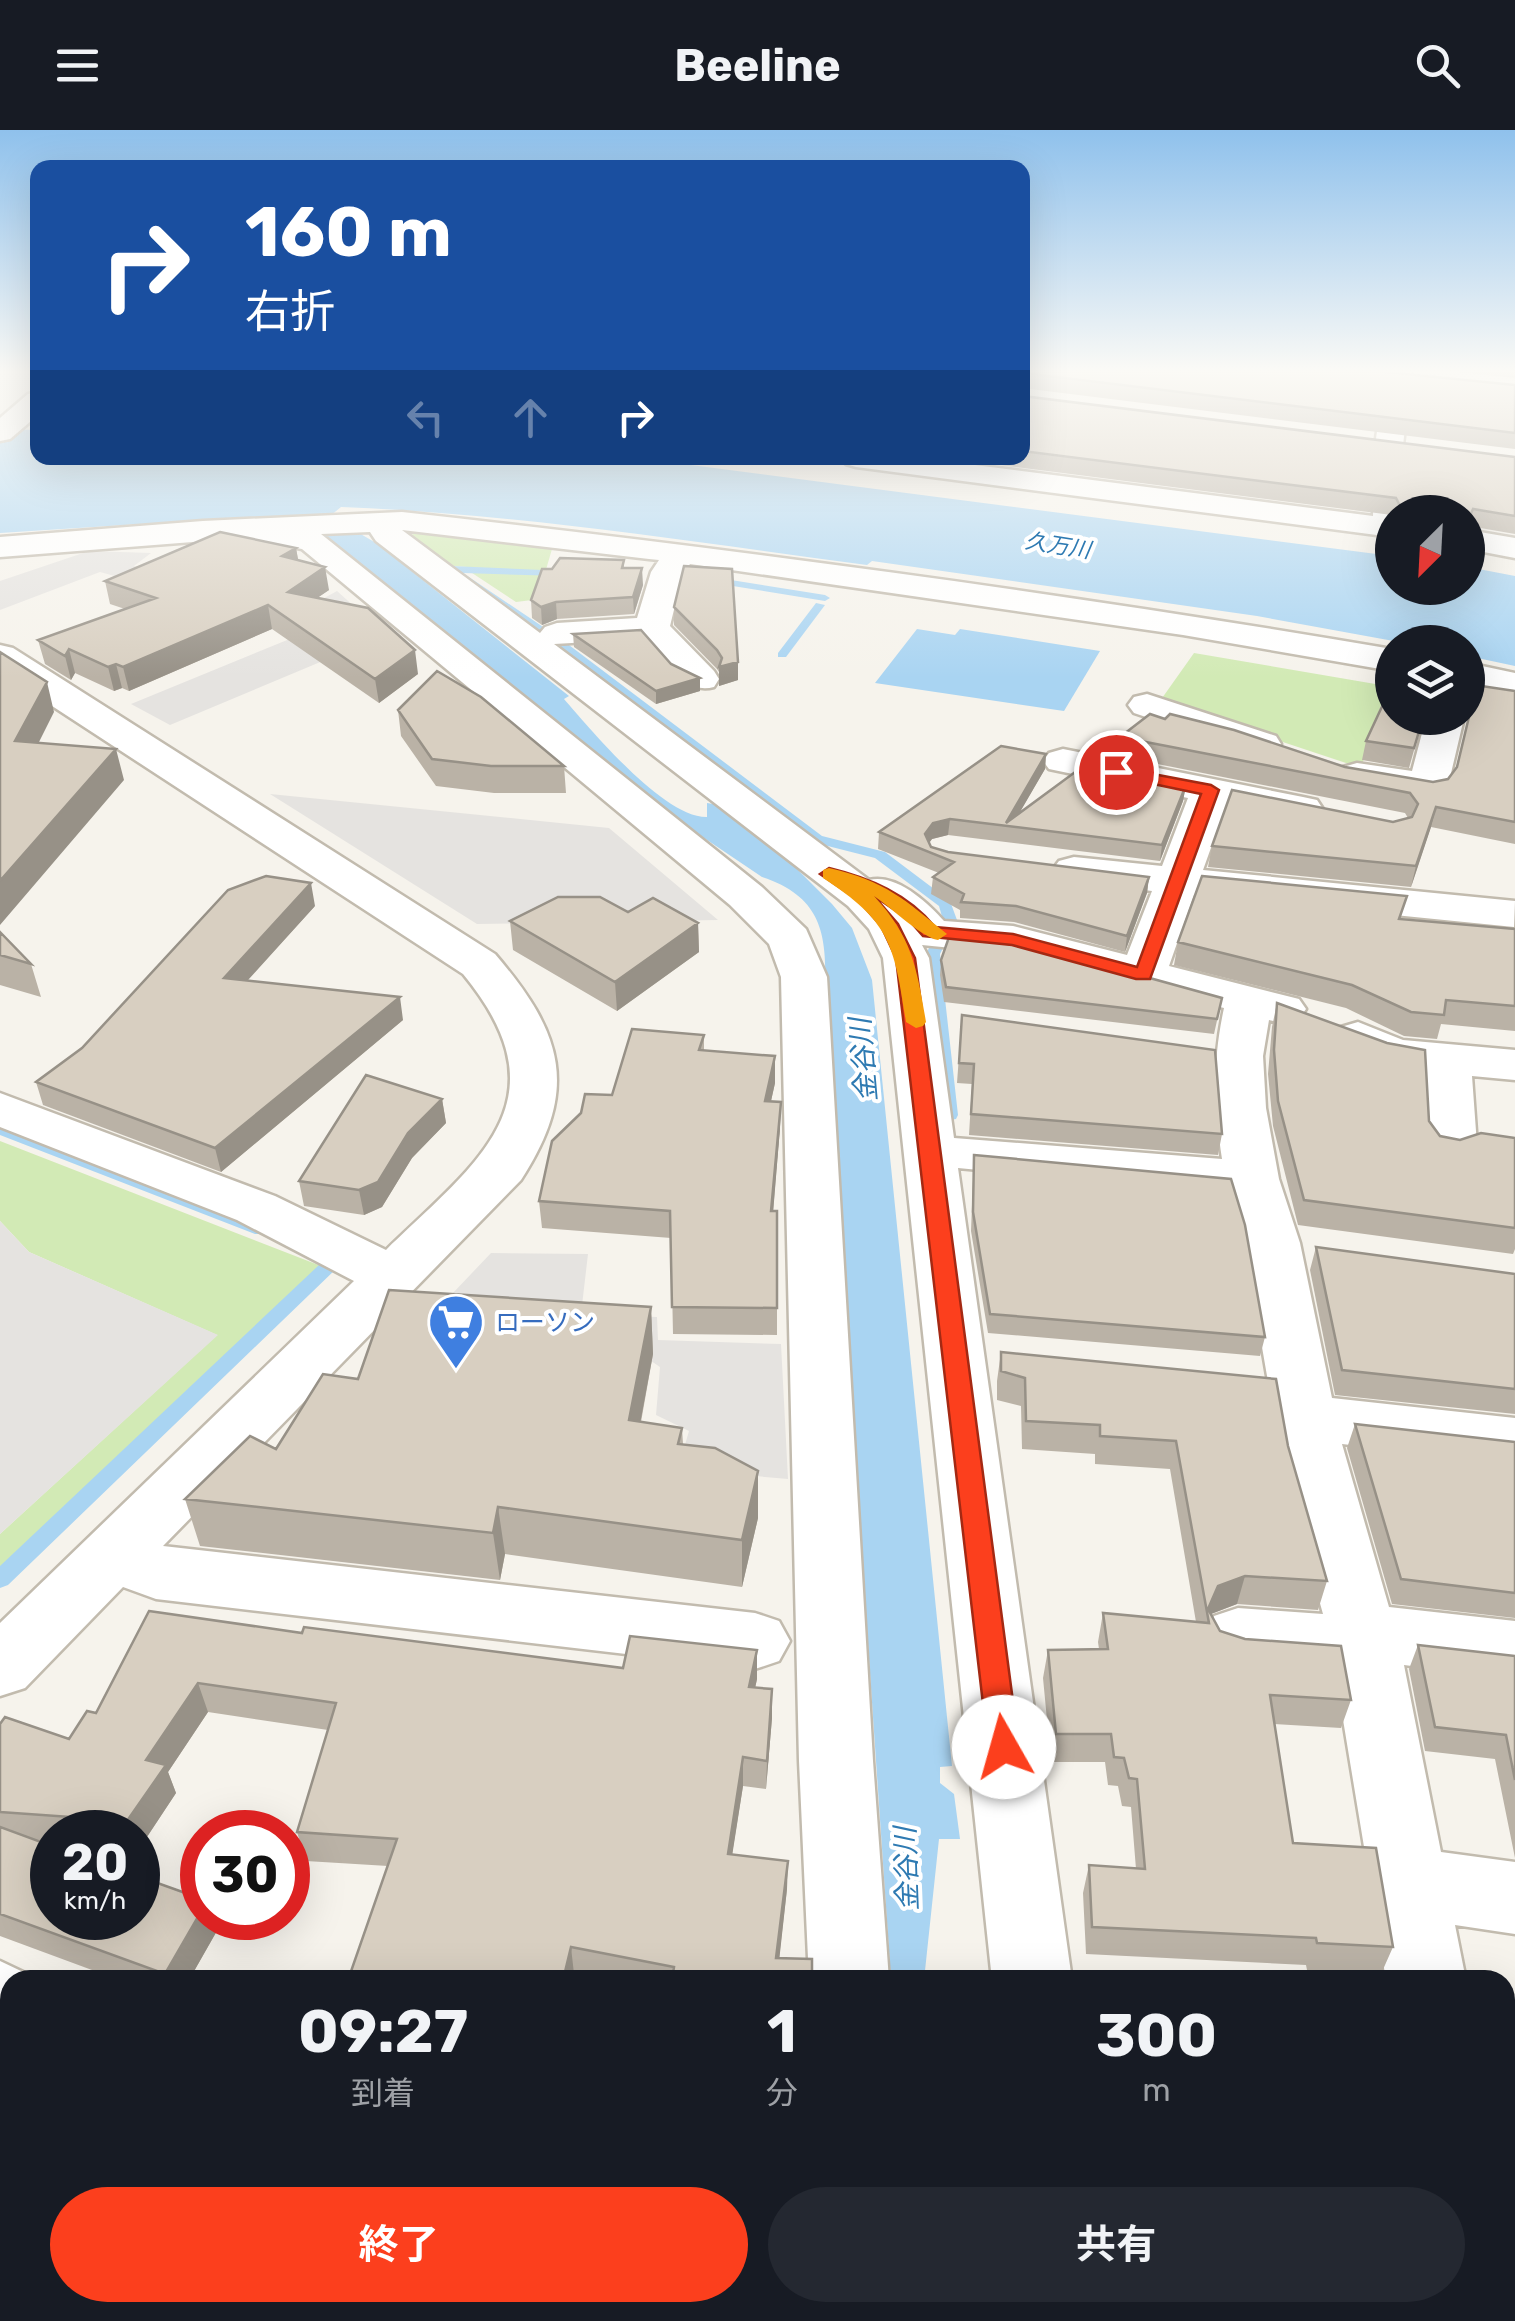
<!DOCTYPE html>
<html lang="ja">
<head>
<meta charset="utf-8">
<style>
	:root { --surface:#171b24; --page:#242831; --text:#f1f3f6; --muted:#9ea1a6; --accent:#fc3f1d }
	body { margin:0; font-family:Rubik,"Noto Sans JP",sans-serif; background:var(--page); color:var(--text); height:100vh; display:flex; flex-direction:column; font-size:38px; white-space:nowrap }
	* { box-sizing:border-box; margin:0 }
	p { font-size:32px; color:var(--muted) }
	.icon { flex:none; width:55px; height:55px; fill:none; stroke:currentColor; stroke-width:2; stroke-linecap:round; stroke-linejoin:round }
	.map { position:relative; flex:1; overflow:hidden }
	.drawer { position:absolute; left:0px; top:1840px; width:1515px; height:352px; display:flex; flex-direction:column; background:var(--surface); border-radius:30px 30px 0 0; box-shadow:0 10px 40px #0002 }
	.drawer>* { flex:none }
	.banner { position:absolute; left:30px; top:30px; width:1000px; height:305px; border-radius:20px; box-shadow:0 10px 40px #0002; background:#1a4fa0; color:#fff; overflow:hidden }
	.needle { width:65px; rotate:204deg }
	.fabs { position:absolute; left:1375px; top:365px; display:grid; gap:20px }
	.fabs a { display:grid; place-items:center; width:110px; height:110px; border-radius:50%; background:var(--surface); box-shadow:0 10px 40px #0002; font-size:50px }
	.speed { position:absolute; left:30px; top:1680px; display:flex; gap:20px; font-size:50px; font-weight:700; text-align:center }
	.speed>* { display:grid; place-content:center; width:130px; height:130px; border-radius:50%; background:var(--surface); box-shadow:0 10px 40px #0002; line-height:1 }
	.speed small { font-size:25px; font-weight:400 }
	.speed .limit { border:15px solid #d22; background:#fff; color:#111 }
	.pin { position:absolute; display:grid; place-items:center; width:85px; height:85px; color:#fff; margin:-42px; border:5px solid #fff; border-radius:50%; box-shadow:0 2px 10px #0007 }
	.me { position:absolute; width:110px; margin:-55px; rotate:353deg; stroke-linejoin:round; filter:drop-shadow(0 0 8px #0008) }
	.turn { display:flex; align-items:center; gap:35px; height:210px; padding:0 50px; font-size:45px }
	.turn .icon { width:130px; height:130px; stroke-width:2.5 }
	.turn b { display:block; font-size:70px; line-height:85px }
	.lanes { display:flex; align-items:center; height:95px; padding:0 50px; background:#0003; justify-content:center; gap:50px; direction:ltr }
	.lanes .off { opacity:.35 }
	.eta { display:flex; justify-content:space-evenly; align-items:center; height:170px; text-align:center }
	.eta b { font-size:60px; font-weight:700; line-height:70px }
	.action { display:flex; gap:20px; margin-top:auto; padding:20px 50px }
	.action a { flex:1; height:115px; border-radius:60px; background:var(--accent); color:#fff; font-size:40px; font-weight:700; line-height:115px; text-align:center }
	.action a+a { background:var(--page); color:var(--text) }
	header { display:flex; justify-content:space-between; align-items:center; height:130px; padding:0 50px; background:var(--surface); font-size:45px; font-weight:700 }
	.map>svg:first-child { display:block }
	.green { fill:#d2eab5 }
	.parking { fill:#e5e3e0 }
	.water { fill:#a9d4f2 }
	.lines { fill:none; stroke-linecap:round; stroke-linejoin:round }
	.stream { fill:#a9d4f2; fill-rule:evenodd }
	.river { fill:#a9d4f2; fill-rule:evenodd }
	.minor-casing { stroke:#c2bbae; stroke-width:5 }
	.minor { fill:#fff; fill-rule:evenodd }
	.wall { fill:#bab2a6 }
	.shaded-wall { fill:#979187 }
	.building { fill:#d8cfc1; stroke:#979187; stroke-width:2.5 }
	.route { fill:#fc3f1d; stroke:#a42913; stroke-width:2.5 }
	.slow { fill:#f59e0b }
	.labels { text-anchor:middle; stroke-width:8; stroke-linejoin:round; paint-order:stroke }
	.far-water-label { font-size:22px; font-style:italic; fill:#2e7ab2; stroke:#fff }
	.shop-label { font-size:25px; fill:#366cbe; stroke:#fff; text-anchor:start }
	.water-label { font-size:28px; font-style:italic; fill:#2e7ab2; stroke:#fff }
</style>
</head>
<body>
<header><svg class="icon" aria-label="menu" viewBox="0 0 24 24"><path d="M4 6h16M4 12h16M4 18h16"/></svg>Beeline<svg class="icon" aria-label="search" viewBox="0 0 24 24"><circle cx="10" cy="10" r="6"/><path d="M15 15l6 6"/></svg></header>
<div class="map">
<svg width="1515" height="2191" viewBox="0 0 1515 2191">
	<rect width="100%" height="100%" fill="#f6f3ec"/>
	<!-- green -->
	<path class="green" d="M415,403L552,419L545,443L454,436L408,407Z
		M466,439L543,445L540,469L516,472Z
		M1194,523L1387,556L1361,638L1160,571Z
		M0,1011L321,1136L0,1438V1404L217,1205L29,1122L0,1091Z"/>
	<!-- parking -->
	<path class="parking" d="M89,421L151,423L134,436L308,477L337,461L366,487L330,505L100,442L0,480V451Z
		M297,506L349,520L170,595L131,574Z
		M270,664L609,698L718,790L477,794Z
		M0,1091L29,1122L218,1205L0,1404Z
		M491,1123L588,1124L581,1184L657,1187L658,1210L781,1214L788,1349L678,1339L689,1301L656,1285L660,1237L632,1218L414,1204Z"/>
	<!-- water -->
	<path class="water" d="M0,299L37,300L38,328H637L1392,426V458H1468V437L1515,446V536L1468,526V512H1399L1257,486L872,431L867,435C692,412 518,384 341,377L330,386L376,413L569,566L564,569C592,601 664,688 707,687V673L713,674L796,738L832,774L852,798L872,850L952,1636L940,1637V1653L954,1664L960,1709H939L924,1850H891L825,885C825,822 835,771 762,747L670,685L327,413L248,390L219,389L0,403Z
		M917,499L955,505L960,499L1100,521L1064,581L875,553Z"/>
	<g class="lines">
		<!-- stream -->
		<path class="stream" d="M451,436L565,441V445L561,446L463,443L561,509L822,706L885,722L950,771L957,790L940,824L958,985L956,989L950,990L942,985L926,824L943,790L939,776L875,728L812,712L553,513L447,441V437Z
			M712,447L825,465L830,468L825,471L708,452L707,450Z
			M816,473L825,475L786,527H778V523Z
			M0,994L267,1096L270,1100L267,1104H255L0,1005Z
			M316,1120L337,1130L340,1134L337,1138L8,1455L0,1458V1436L319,1135L307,1126Z"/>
		<!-- river -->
		<path class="river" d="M882,2182H1044L1047,2191H883Z"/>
		<!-- minor casing -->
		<g class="minor-casing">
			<path id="minor" d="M1386,241H1412L1403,315L1404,382H1392V407L856,337L846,334L841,328H920L1373,386L1375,315Z
				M38,262V285L10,309L0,311V288L28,264Z
				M402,382C733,419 1064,463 1392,519V541L1183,505L690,434L683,443L670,496L714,541L719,549L714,557C682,565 663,530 643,509L554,514L869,750C896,743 927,772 944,791L1013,796L1127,825L1152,761L1059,749L1052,740L1059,731L1074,727L1162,736L1188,668L1049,639L1043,631L1049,623L1063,619L1303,667L1317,670L1323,679L1317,688L1303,691L1226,676L1203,740L1515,771L1514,797L1194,765L1169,836L1299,869L1306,879L1299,889L1282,893L1269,890L1263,926L1266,978L1279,1049L1300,1113L1332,1268L1515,1288V1334L1342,1314L1389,1477L1515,1491V1549L1404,1535L1441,1722L1515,1732V1804L1455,1795L1466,1850H1386L1335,1541L1238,1534L1214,1526L1204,1506L1214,1486L1238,1478L1323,1484L1284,1344L1244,1113L1230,1064L958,1038L1072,1850H992L883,828L869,799L848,776L376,411L370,402L321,404L762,757L806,799L827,847L873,1631L889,1850H809L799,1631L781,847L769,814L730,775L302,419L244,408L0,427V407L203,391ZM402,400L649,429L659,430L651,442L637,488L557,493L545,497L540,503ZM922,815L1012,824L1224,878C1212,934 1214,974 1222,1029L954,1008L929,828Z
				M1468,400L1515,408V428L1468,419Z
				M0,515L13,518L495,824C563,903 580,959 521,1050L163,1416L755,1483L779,1491L790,1511L779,1531L755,1539L156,1469L123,1457L25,1558L0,1566V1493L354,1151L237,1090L0,997V963L275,1066L386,1120C477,1032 568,971 463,844L0,542Z
				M1468,533L1515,543V565L1468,555Z
				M1147,564L1276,606L1281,614L1276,622L1262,626L1134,583L1128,575L1134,567Z
				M1426,588H1464L1448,656L1442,665L1428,668L1343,653L1337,645L1343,637L1357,633L1412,641Z
				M1358,892L1403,910L1515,920V950L1472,946L1477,1015L1469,1027L1451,1031L1433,1027L1425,1015L1422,941C1391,939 1353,934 1334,907L1341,897Z
				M0,1831L40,1850H10V1913L0,1909Z
				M10,1917V2008L0,2004V1921Z
				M1505,2142L1515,2146V2191H1414L1418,2182H1505Z
				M50,2182H142L146,2191H54Z
				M775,2182H901L905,2191H779Z
				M1026,2182H1118L1119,2191H1027Z"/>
		</g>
		<!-- minor -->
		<use href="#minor" class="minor"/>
	</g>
	<!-- wall -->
	<path class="wall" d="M1022,241L1515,255V319L1022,258Z
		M1447,241H1515V248Z
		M1022,264L1023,266L1515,327V404L1469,396L1468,399V382H1392V385L945,328H1022Z
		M296,418L298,430L329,460L317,468L418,544L379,573L272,499L129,561L122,558L114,561L75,543L71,550L45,534L38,510L125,479L110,474L105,451Z
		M624,430V438L643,455L634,484L557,489L542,495L532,488L531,470L552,439Z
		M674,477L738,532V550L719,556V542L717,539L674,495Z
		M573,504L671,534L700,561L656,574L574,517Z
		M1468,554L1515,561V714L1431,697L1411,757L1208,737L1212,716L1393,692L1408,688L1405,683L1117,626L1120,607L1345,637L1433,652L1448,649L1456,638L1468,589Z
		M398,580L564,636L566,663H494L436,656L401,606Z
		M1423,588L1409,638L1362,630L1366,611Z
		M1046,624L1045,639L1019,683L1186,655L1183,671L1160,731L948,705L932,709L929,713L931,717L948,722L1149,747L1147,763L1125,822L1014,792L960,788V780L931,764L933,747L939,743L878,719L879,702Z
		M315,776L247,850L403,890L221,1042L43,975L36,952Z
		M1401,789L1515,799V901L1441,894L1437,909L1404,906L1346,878L1174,835L1178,812Z
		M510,791L698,793L699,822L617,881L513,820Z
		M0,802L31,834L41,867L0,855Z
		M941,830L1222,868L1214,904L944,872L940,845Z
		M1277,873L1429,991L1440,1006L1460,1010L1515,1008V1119L1513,1124L1298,1095L1273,996L1268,944L1272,897Z
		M962,885L1222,1004L1218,1025L969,1005L972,954L957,953Z
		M704,905V921L775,926V953L771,971L780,998L773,1081H777V1205L673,1204L671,1108L542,1098L539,1071L612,965Z
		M442,969L446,993L412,1028L382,1077L364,1085L304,1076L299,1051Z
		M974,1025L1265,1207L1260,1226L988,1203L971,1101Z
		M1316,1117L1515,1144V1284L1335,1265L1310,1140Z
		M651,1177L653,1224L641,1292L682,1298L683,1314L758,1388L742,1457L505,1424L500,1450L200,1416L185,1369L276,1319L358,1249Z
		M1001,1222L1288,1316L1327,1451L1318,1480L1237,1474L1211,1484L1220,1501L1351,1570L1341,1598L1274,1594L1293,1713L1393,1817L1381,1844L1307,1840L1306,1835L1086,1824L1083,1763L1089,1735L1136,1739L1131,1677L1122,1676L1118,1656L1108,1655L1105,1632H1051L1043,1548L1048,1520L1099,1519L1098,1512L1103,1483L1196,1492L1170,1339L1095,1334V1324L1022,1319L1021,1276L997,1270V1251Z
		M1355,1294L1515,1312V1488L1392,1474L1347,1318Z
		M302,1503L623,1538L757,1520V1549L755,1558L772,1588L766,1659L743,1656L732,1724L787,1759L779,1828L812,1850H605L574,1844L573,1850H348L388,1736L306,1731L297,1702L328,1600L208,1582L168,1642L176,1663L139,1719L138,1702H52V1713L43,1712L202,1788H214L218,1799L189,1850H119L0,1806V1594L69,1609L96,1583Z
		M1418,1515L1515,1526V1728L1495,1629L1425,1621L1409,1539Z"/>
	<!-- shaded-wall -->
	<path class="shaded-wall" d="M296,418L300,440L282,426Z
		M325,437L329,460L292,485L288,462Z
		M642,438L643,455L634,484L633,467Z
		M556,472L557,489L542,495L541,477Z
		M268,475L272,499L129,561L123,537Z
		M69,519L75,543L71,550L65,526Z
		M415,520L418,544L379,573L375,549Z
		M738,532V550L719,556V537Z
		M116,534L122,558L114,561L108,537Z
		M700,548V561L656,574V561Z
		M47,552L54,582L24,642L15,611Z
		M116,619L124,650L0,795V751Z
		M1046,624L1045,639L1012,696L1006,693Z
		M1186,655L1183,671L1160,731L1162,715Z
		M1436,677L1431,697L1411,757L1416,736Z
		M950,689L948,705L932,709L924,720L925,704L933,693Z
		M1149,747L1147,763L1125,822L1127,806Z
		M311,753L315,776L229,871L224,848Z
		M698,793L699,822L617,881L615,852Z
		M400,867L403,890L221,1042L215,1018Z
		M775,926V953L765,998V971Z
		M442,969L446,993L412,1028L382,1077L364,1085L359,1060L408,1003Z
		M781,972L780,998L771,1108V1081Z
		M651,1177L653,1224L632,1337L629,1290Z
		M758,1341V1388L742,1457V1410Z
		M498,1377L505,1424L500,1450L493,1403Z
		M1245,1446L1237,1474L1211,1484L1207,1483L1218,1456Z
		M757,1520V1549L749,1586V1557Z
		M198,1553L208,1582L168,1642L176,1663L139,1719L138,1702H132L127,1691L146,1630Z
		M772,1559V1588L766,1659L767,1631Z
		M743,1627V1656L728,1752V1724Z
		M788,1731L787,1759L777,1850L776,1828Z
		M202,1780V1788H214L218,1799L189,1850H168L165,1844Z
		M571,1817L574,1844L573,1850H563Z
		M516,2182H533L529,2191H514Z"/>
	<!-- building -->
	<path class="building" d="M1022,241H1376L1515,255V303L1024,243L1022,244Z
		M1022,264L1023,266L1515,327V386L1473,379L1469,388L1468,382H1438L1400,376L1396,368L1022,321Z
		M220,402L296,418L282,426L325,437L288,462L368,478L415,520L375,549L268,475L123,537L116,534L108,537L69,519L65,526L38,510L156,468L105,451Z
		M560,428L624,430L622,438H642L633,467L556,472L541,477L531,470L542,439H552Z
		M684,436L732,439L738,532L719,537L722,528L717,520L674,477Z
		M641,500L671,534L700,548L656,561L573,504Z
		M0,522L47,552L15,611L116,619L0,751Z
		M437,541L481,567L564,636H491L432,629L398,580Z
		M1468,554L1515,561V692L1436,677L1416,736L1212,716L1232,660L1393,692L1412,687L1418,674L1410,663L1120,607L1150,584L1165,589L1170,584L1234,600L1345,637L1433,652L1448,649L1457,637L1473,570L1468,565Z
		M1392,555V588H1423L1414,618L1366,611Z
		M1001,616L1046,624L1006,693L1086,634L1186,655L1162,715L950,689L933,693L925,704L931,717L948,722L1149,747L1127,806L1016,776L961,772L964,764L933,747L954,732L879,702Z
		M266,746L311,753L224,848L400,867L215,1018L36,952L82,918L228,760Z
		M1202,746L1407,766L1399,789L1515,799V876L1446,870L1444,885L1411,882L1352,855L1178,812Z
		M558,767H600L628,782L653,768L698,793L615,852L510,791Z
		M0,802L31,834L0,825Z
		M949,807L1041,818L1222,868L1217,889L946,857L941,830Z
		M1277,873L1387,913L1425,920L1429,991L1440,1006L1460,1010L1481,1003L1515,1008V1098L1304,1070L1278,971L1274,920Z
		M962,885L1215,920L1222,1004L971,984L974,934L959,933Z
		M632,899L704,905L699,920L775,926L765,971L781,972L771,1081H777V1178L672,1177L670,1081L539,1071L552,1011L581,983L585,964L612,965Z
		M366,945L442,969L408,1003L378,1052L359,1060L299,1051Z
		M974,1025L1231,1049L1245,1095L1265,1207L990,1184L973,1082Z
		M1316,1117L1515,1144V1259L1342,1240Z
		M389,1160L651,1177L629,1290L682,1298L678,1314L715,1318L758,1341L742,1410L498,1377L493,1403L185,1369L250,1306L276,1319L323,1244L358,1249Z
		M1001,1222L1276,1249L1288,1316L1327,1451L1245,1446L1218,1456L1208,1479L1220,1501L1245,1509L1341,1516L1351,1570L1270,1565L1293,1713L1376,1718L1393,1817L1317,1813L1316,1808L1092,1797L1089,1735L1145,1739L1137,1649L1129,1648L1124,1628L1114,1627L1111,1604H1056L1048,1520L1108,1519L1103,1483L1209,1493L1176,1311L1100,1306V1295L1026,1291L1025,1248L1001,1241Z
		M1355,1294L1515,1312V1463L1401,1449Z
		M149,1481L302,1503L304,1497L623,1538L630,1506L757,1520L749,1557L772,1559L767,1631L743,1627L728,1724L788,1731L776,1828L812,1829V1850H672L674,1837L571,1817L563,1850H348L397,1709L297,1702L336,1573L198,1553L146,1630L166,1635L127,1691L0,1682V1594L5,1587L69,1609L87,1581L96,1583Z
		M1418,1515L1515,1526V1650L1506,1605L1435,1597Z
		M0,1697L52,1716V1788H138V1746L202,1769V1780L165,1844L0,1784Z
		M340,2182H516L513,2189L517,2191H329Z
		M645,2182H659L678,2191H642Z"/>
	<!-- sky -->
	<linearGradient id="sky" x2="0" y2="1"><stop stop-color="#8fc1ec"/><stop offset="0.44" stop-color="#fbfaf6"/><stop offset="1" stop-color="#fbfaf6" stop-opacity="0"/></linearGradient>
	<rect width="1515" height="548" fill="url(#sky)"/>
	<!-- route -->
	<path class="route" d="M1116,637L1211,655L1219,660L1150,849H1136L1012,815L923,806L908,789L874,766L898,794L915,828L1019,1617L1014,1626L1004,1630L993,1626L988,1617L896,828L881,796L858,770L820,744L829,738C870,748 908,764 935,797L1013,804L1137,837L1201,664L1110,645L1108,642Z"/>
	<!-- slow -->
	<path class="slow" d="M829,738C886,751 905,770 947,804L938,810C921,807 892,778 874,766C912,807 917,838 926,892L923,896L916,898L906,892C894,815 891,792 823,748V740Z"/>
	<!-- icons -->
	<defs>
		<g id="supermarket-pin" transform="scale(2.875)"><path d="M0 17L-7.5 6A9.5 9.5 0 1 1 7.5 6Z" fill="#3f7fe0" stroke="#fff"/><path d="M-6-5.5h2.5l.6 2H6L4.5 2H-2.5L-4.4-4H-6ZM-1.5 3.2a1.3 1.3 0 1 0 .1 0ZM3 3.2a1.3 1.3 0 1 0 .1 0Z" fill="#fff"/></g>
	</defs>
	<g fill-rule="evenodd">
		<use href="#supermarket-pin" x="456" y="1192"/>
	</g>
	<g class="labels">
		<!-- far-water labels -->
		<g class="far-water-label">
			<text transform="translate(1058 415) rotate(9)" y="8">久万川</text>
		</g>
		<!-- shop labels -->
		<g class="shop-label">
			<text x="495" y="1201">ローソン</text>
		</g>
		<!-- water labels -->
		<g class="water-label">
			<text transform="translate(863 930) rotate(-95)" y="10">金谷川</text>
			<text transform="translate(906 1739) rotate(-92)" y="10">金谷川</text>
		</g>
	</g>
</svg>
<div class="fabs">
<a><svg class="needle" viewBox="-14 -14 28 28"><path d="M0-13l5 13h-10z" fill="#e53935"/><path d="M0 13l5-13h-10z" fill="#9ea1a6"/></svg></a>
<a><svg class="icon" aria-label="layers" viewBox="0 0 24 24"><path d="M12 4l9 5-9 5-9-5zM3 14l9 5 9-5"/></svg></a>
</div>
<div class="speed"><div>20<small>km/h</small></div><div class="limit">30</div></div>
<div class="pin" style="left:1116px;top:642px;background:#d93025"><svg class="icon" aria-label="arrive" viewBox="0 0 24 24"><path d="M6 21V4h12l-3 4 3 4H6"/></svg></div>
<svg class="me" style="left:1004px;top:1617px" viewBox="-20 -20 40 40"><circle r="19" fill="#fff"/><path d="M0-13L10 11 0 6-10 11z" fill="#fc3f1d"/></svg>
<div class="banner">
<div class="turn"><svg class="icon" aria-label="right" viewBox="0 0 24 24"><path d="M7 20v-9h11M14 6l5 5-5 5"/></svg><div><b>160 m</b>右折</div></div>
<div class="lanes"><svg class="icon off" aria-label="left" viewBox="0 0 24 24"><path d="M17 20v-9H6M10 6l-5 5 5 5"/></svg><svg class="icon off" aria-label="ahead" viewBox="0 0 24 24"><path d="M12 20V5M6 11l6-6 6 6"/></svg><svg class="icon" aria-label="right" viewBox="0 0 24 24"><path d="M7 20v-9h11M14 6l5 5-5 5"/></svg></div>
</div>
<section class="drawer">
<div class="eta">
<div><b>09:27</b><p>到着</p></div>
<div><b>1</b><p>分</p></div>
<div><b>300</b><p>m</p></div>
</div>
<div class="action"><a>終了</a><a>共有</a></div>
</section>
</div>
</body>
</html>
